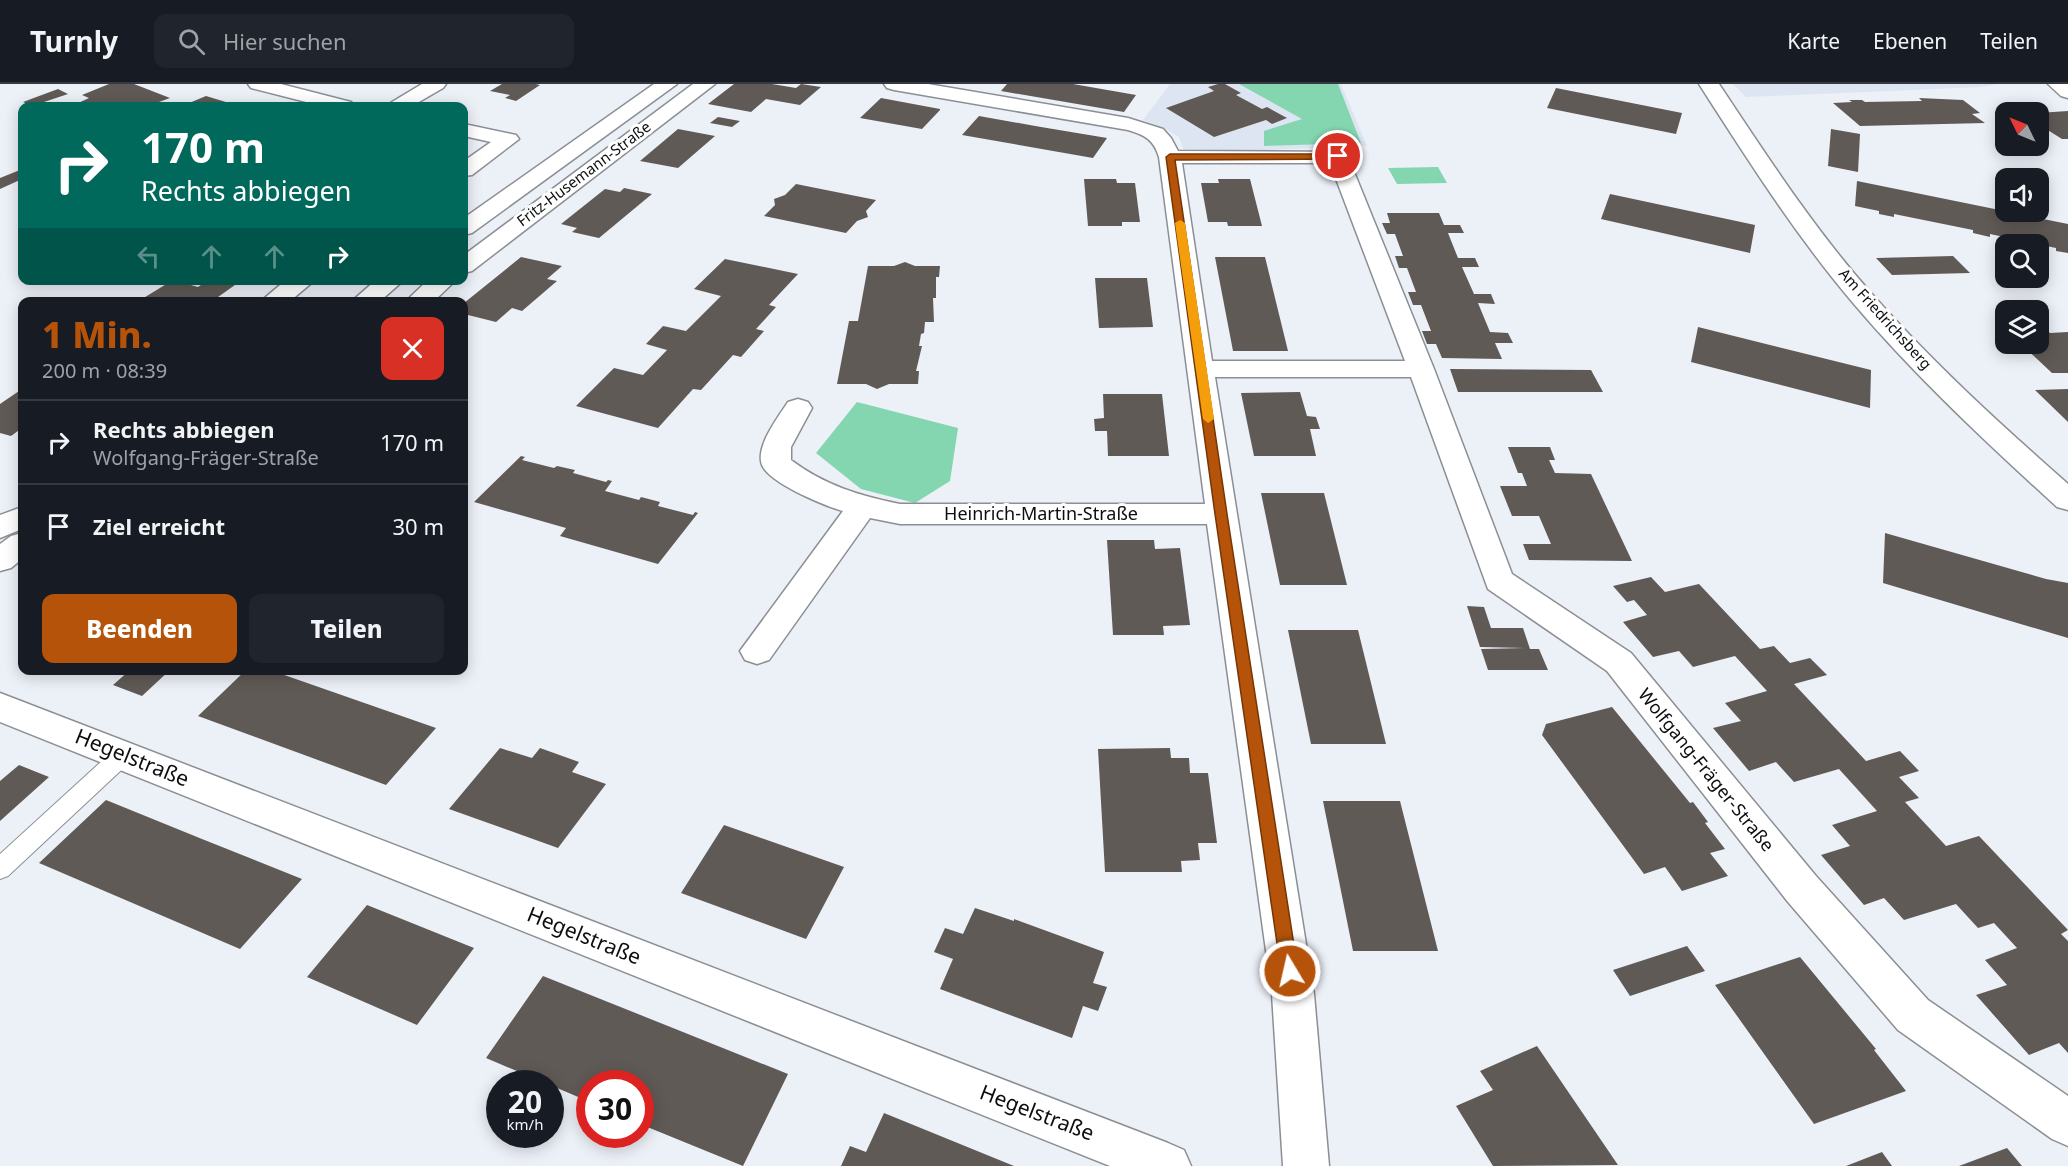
<!DOCTYPE html>
<html lang="de">
<head>
<meta charset="utf-8">
<style>
	:root { --surface:#171b24; --page:#20242c; --text:#f1f3f6; --muted:#9ea1a6; --line:#363941; --accent:#b45309 }
	body { margin:0; font-family:"Noto Sans",sans-serif; background:var(--page); color:var(--text); height:100vh; display:flex; flex-direction:column; font-size:22px; white-space:nowrap }
	* { box-sizing:border-box; margin:0 }
	p { font-size:20px; color:var(--muted) }
	.icon { flex:none; width:33px; height:33px; fill:none; stroke:currentColor; stroke-width:2; stroke-linecap:round; stroke-linejoin:round }
	.map { position:relative; flex:1; overflow:hidden }
	.details { position:absolute; left:18px; top:213px; width:450px; height:378px; display:flex; flex-direction:column; background:var(--surface); border-radius:12px; box-shadow:0 3px 15px #0003 }
	.details>* { flex:none }
	.hud { position:absolute; left:18px; top:18px; width:450px; height:183px; border-radius:12px; box-shadow:0 3px 15px #0003; background:#00695c; color:#fff; overflow:hidden }
	.needle { width:39px; rotate:313deg }
	.fabs { position:absolute; left:1995px; top:18px; display:grid; gap:12px }
	.fabs a { display:grid; place-items:center; width:54px; height:54px; border-radius:12px; background:var(--surface); box-shadow:0 3px 15px #0003; font-size:30px }
	.speed { position:absolute; left:486px; top:986px; display:flex; gap:12px; font-size:30px; font-weight:700; text-align:center }
	.speed>* { display:grid; place-content:center; width:78px; height:78px; border-radius:50%; background:var(--surface); box-shadow:0 3px 15px #0003; line-height:1 }
	.speed small { font-size:15px; font-weight:400 }
	.speed .limit { border:9px solid #d22; background:#fff; color:#111 }
	.pin { position:absolute; display:grid; place-items:center; width:51px; height:51px; color:#fff; margin:-26px; border:3px solid #fff; border-radius:50%; box-shadow:0 2px 6px #0007 }
	.me { position:absolute; width:66px; margin:-33px; rotate:351deg; stroke-linejoin:round; filter:drop-shadow(0 0 4px #0008) }
	.turn { display:flex; align-items:center; gap:21px; height:126px; padding:0 24px; font-size:27px }
	.turn .icon { width:78px; height:78px; stroke-width:2.5 }
	.turn b { display:block; font-size:42px; line-height:51px }
	.lanes { display:flex; align-items:center; height:57px; padding:0 24px; background:#0003; justify-content:center; gap:30px; direction:ltr }
	.lanes .off { opacity:.35 }
	.round { display:grid; place-items:center; flex:none; width:63px; height:63px; border-radius:12px; background:var(--page) }
	.headline { display:flex; align-items:center; justify-content:space-between; height:102px; padding:0 24px }
	h1 { font-size:36px; font-weight:800; line-height:45px; color:var(--accent) }
	.button { display:flex; gap:12px; margin-top:auto; padding:12px 24px }
	.button a { flex:1; height:69px; border-radius:12px; background:var(--accent); color:#fff; font-size:24px; font-weight:800; line-height:69px; text-align:center }
	.button a+a { background:var(--page); color:var(--text) }
	ul { padding:0; list-style:none }
	li { display:flex; align-items:center; gap:18px; height:84px; padding:0 24px; border-top:2px solid var(--line) }
	li div { flex:1 }
	li b { display:block; font-size:22px }
	li em { font-style:normal }
	header { display:flex; align-items:center; gap:36px; box-sizing:border-box; height:84px; padding:0 30px; background:var(--surface); border-bottom:2px solid var(--line) }
	header strong { font-size:28px }
	nav { display:flex; gap:33px; margin-inline-start:auto; font-size:21px }
	.search { width:420px; height:54px; background:var(--page); display:flex; align-items:center; gap:15px; box-sizing:border-box; padding:0 21px; border-radius:12px; color:var(--muted); font-size:22px }
	.map>svg:first-child { display:block }
	.built { fill:#dce5f1 }
	.green { fill:#83d6af }
	.building { fill:#605a56 }
	.lines { fill:none; stroke-linecap:round; stroke-linejoin:round }
	.service-casing { stroke:#8b8f95; stroke-width:2 }
	.minor-casing { stroke:#8b8f95; stroke-width:3 }
	.tertiary-casing { stroke:#8b8f95; stroke-width:3 }
	.service { fill:#fff; fill-rule:evenodd }
	.minor { fill:#fff; fill-rule:evenodd }
	.tertiary { fill:#fff; fill-rule:evenodd }
	.route { fill:#b45309; stroke:#753606; stroke-width:1.5 }
	.slow { fill:#f59e0b }
	.labels { text-anchor:middle; stroke-width:6; stroke-linejoin:round; paint-order:stroke }
	.far-street-label { font-size:15px; fill:#0c0d0f; stroke:#fff }
	.street-label { font-size:18px; fill:#0c0d0f; stroke:#fff }
	.near-street-label { font-size:21px; fill:#0c0d0f; stroke:#fff }
</style>
</head>
<body>
<header>
<strong>Turnly</strong>
<div class="search"><svg class="icon" aria-label="search" viewBox="0 0 24 24"><circle cx="10" cy="10" r="6"/><path d="M15 15l6 6"/></svg>Hier suchen</div>
<nav><a>Karte</a><a>Ebenen</a><a>Teilen</a></nav>
</header>
<div class="map">
<svg width="2068" height="1082" viewBox="0 0 2068 1082">
	<rect width="100%" height="100%" fill="#ecf0f7"/>
	<!-- built -->
	<path class="built" d="M1170,0H1341L1367,62L1185,69L1179,53L1162,43L1143,36Z
		M1733,0H1997L1981,3L1746,13Z"/>
	<!-- green -->
	<path class="green" d="M1239,0H1338L1361,59L1264,62V47L1302,35Z
		M1438,83L1447,99L1397,100L1388,84Z
		M857,318L958,344L950,397L915,419L861,405L816,369Z"/>
	<!-- building -->
	<path class="building" d="M109,0H134L170,14L148,22L74,21L89,14L82,11Z
		M502,0H536L540,1L516,17L505,14L510,11L490,7Z
		M734,0H772L796,4L801,0L821,3L800,21L766,15L751,28L708,20Z
		M1007,0H1073L1136,11L1124,28L1001,7Z
		M1218,0H1225L1241,9L1236,11L1262,25L1267,23L1287,34L1272,40L1266,36L1214,53L1166,24L1214,7L1208,3Z
		M1556,4L1682,29L1676,50L1547,24Z
		M58,5L68,10L32,22L23,18Z
		M206,12L239,22H182Z
		M881,14L940,25V26L922,45L860,34Z
		M1919,14L1963,16L1980,29L1972,30L1985,39L1860,42L1833,19L1852,18L1849,16H1862L1865,18L1922,17Z
		M2068,27V55H2062L2038,40V29Z
		M979,32L1041,43L1107,54L1093,74L962,51Z
		M718,33L740,37L732,43L710,39Z
		M678,45L715,52L678,84L640,77Z
		M1831,45L1860,50L1858,88L1828,82Z
		M20,86L22,87V95L0,105V94Z
		M1084,95H1116L1117,99H1135L1140,138H1122V142H1088Z
		M1218,95H1250L1262,142H1228L1227,138H1208L1201,99H1219Z
		M1857,97L2068,140V169L2056,167V164L1990,150V153L1973,149V146L1894,130V133L1879,130V127L1855,122Z
		M796,100L876,116L866,127L868,133L857,137L846,149L764,132L775,121L774,115L785,111Z
		M624,104L652,110L599,154L572,148L577,144L561,140L605,105L620,108Z
		M1610,110L1755,141L1750,169L1601,135Z
		M1387,129H1439L1444,141H1460L1464,149H1448L1458,174H1475L1479,183H1462L1474,210H1491L1495,220L1478,219L1490,248L1508,249L1513,259H1495L1502,275L1442,274L1436,260H1427L1422,247H1431L1421,221H1413L1408,208H1416L1407,184H1399L1395,172H1403L1395,150H1387L1382,139H1390Z
		M1953,172L1970,189L1892,191L1876,174Z
		M521,173L562,182L547,195L557,197L522,227L512,224L496,238L464,230V219Z
		M1215,173H1265L1288,267H1233Z
		M725,175L798,190L769,221L776,223L756,245L764,247L741,273L733,271L701,306L693,305L658,344L576,322L614,284L643,291L667,266L646,260L663,242L686,247L721,212L694,205Z
		M905,178L915,182H940L939,193H936V214H933L934,238H925L924,249L921,250L919,262H922L916,287H919L918,300H889L877,305L866,300H837L849,237H858L868,182H894Z
		M1095,194H1147L1153,243L1099,244Z
		M173,196L198,203L208,196H242L211,218H137Z
		M1698,243L1871,286L1870,324L1691,278Z
		M2038,245H2046L2050,249L2068,248V289H2052L2021,260H2038Z
		M1450,285L1591,286L1603,308H1458Z
		M22,305V344L11,352L0,349V320Z
		M2068,305V338L2035,306Z
		M1300,308L1307,332L1316,333L1320,345H1310L1316,372H1254L1241,309Z
		M1103,310H1162L1169,372H1108L1107,347H1095L1094,335L1104,334Z
		M1508,363H1550L1555,376H1549L1555,389L1591,390L1632,477L1529,476L1523,460H1551L1539,432H1512L1500,402H1527L1522,389H1518Z
		M521,372L525,373L522,376L554,384L557,382L575,386L573,389L606,398L608,396L612,397L605,407L639,416L641,413L660,418L658,422L693,431L695,428L698,429L658,480L560,452L566,444L474,418Z
		M1261,409H1324L1347,501H1280Z
		M1885,449L2046,495L2068,499V554L1883,499Z
		M1107,456H1154L1155,465L1180,464L1190,541L1163,542L1164,551H1113Z
		M1651,493L1665,508L1699,500L1760,565L1774,562L1790,579L1810,574L1827,591L1794,600L1866,677L1900,667L1919,687L1899,693L1919,714L1905,718L1946,762L1979,752L2068,846L2061,850L2068,857V969L2059,959L2029,971L1976,911L2007,901L1985,876L2017,864L1994,839L1978,844L1956,820L1904,836L1884,814L1864,821L1821,771L1850,762L1832,741L1877,727L1839,685L1794,698L1776,678L1749,687L1713,644L1741,637L1725,619L1767,607L1735,572L1693,583L1679,567L1653,573L1623,538L1647,531L1634,516L1627,518L1613,502Z
		M1467,522L1484,523L1491,544H1523L1530,565H1539L1548,586H1488L1481,565L1525,564L1480,563Z
		M1288,546H1358L1386,660H1311Z
		M130,586H170L142,612L113,601Z
		M246,586H270L436,644L386,701L198,632Z
		M1612,623L1690,719L1693,718L1708,738L1705,739L1725,765L1710,769L1728,792L1682,807L1665,783L1644,790L1542,651L1546,640Z
		M500,664L532,674L540,664L579,678L572,688L606,700L558,764L449,725Z
		M1170,664L1171,674H1189L1190,689H1208L1217,759H1198L1200,776L1181,777L1182,788H1105L1098,665Z
		M19,681L49,693L0,737V697Z
		M106,716L202,755L302,795L240,865L39,779Z
		M1323,717H1400L1438,867H1353Z
		M724,741L844,783L806,855L681,809Z
		M367,821L474,864L417,941L307,893Z
		M975,824L1014,837V835L1104,868L1093,899L1107,903L1098,927L1083,922L1072,954L940,905L953,875L934,868L945,844L963,850Z
		M1687,862L1705,887L1630,912L1613,886Z
		M1800,873L1876,965L1874,966L1906,1007L1814,1040L1715,901Z
		M543,892L788,990L743,1082L640,1040V999H590V1018L550,1001V999H545L486,974Z
		M1537,962L1618,1081L1493,1082L1456,1022L1493,1006L1480,987Z
		M884,1029L1014,1082H841L850,1062L866,1068Z
		M2007,1064L2022,1082H1959Z
		M1882,1068L1892,1082H1846Z"/>
	<g class="lines">
		<!-- service casing -->
		<g class="service-casing">
			<path id="service" d="M123,662L131,665L134,671L131,677L8,792L0,795V770L115,665Z"/>
		</g>
		<!-- minor casing -->
		<g class="minor-casing">
			<path id="minor" d="M248,0H281L351,18L354,22H322L251,4Z
				M422,0H446L443,4L412,22H389L392,18Z
				M693,0H715L472,187L464,189V171Z
				M884,0H928L1128,34L1163,45L1171,54L1178,67L1346,68L1434,285L1512,490L1631,569L1816,792L1928,916L2068,1012V1062L2052,1055L1898,946L1788,818L1607,587L1488,505L1411,293H1215L1314,910L1329,1082H1283L1272,910L1207,440H900L870,434L769,576L757,580L745,576L740,567L843,427C825,422 769,399 762,381C755,363 778,333 788,318L798,315L808,318L812,324L791,363V376C824,401 860,412 900,420H1205L1159,73C1154,56 1145,51 1128,46L894,6L887,4ZM1182,79H1330L1405,277H1212Z
				M1699,0H1719C1767,72 1814,145 1872,210C1932,278 2000,340 2068,400V426L2057,423C1987,359 1916,293 1854,220C1796,152 1748,76 1699,0Z
				M2048,0H2068V14L2061,12Z
				M464,40L516,51L519,55L472,91L464,92V77L491,58L464,52Z
				M286,196H315L289,218H260Z
				M428,196H456L433,218H405Z
				M22,423V445L0,454V431Z
				M0,609L1168,1059L1184,1066L1191,1082H1110L0,638Z"/>
		</g>
		<!-- tertiary casing -->
		<g class="tertiary-casing">
			<path id="tertiary" d="M654,0H677L472,149L464,151V134Z
				M376,196H404L379,218H351Z
				M22,449V475L11,484L0,487V460L11,452Z"/>
		</g>
		<!-- service -->
		<use href="#service" class="service"/>
		<!-- minor -->
		<use href="#minor" class="minor"/>
		<!-- tertiary -->
		<use href="#tertiary" class="tertiary"/>
	</g>
	<!-- route -->
	<path class="route" d="M1170,70H1338L1343,72L1338,75L1175,76L1227,430L1298,887L1296,893L1290,895L1284,893L1281,887L1215,430L1166,73Z"/>
	<!-- slow -->
	<path class="slow" d="M1180,136L1185,139L1214,335L1208,339L1203,335L1175,139Z"/>
	<g class="labels">
		<!-- far-street labels -->
		<g class="far-street-label">
			<text transform="translate(584 90) rotate(-37)" y="5">Fritz-Husemann-Straße</text>
			<text transform="translate(1885 235) rotate(48)" y="5">Am Friedrichsberg</text>
		</g>
		<!-- street labels -->
		<g class="street-label">
			<text x="1041" y="436">Heinrich-Martin-Straße</text>
			<text transform="translate(1706 686) rotate(51)" y="6">Wolfgang-Fräger-Straße</text>
		</g>
		<!-- near-street labels -->
		<g class="near-street-label">
			<text transform="translate(132 674) rotate(22)" y="7">Hegelstraße</text>
			<text transform="translate(584 852) rotate(22)" y="7">Hegelstraße</text>
			<text transform="translate(1037 1029) rotate(21)" y="7">Hegelstraße</text>
		</g>
	</g>
</svg>
<div class="fabs">
<a><svg class="needle" viewBox="-14 -14 28 28"><path d="M0-13l5 13h-10z" fill="#e53935"/><path d="M0 13l5-13h-10z" fill="#9ea1a6"/></svg></a>
<a><svg class="icon" aria-label="sound" viewBox="0 0 24 24"><path d="M4 9h4l5-4v14l-5-4H4zM17 9q2 3 0 6"/></svg></a>
<a><svg class="icon" aria-label="search" viewBox="0 0 24 24"><circle cx="10" cy="10" r="6"/><path d="M15 15l6 6"/></svg></a>
<a><svg class="icon" aria-label="layers" viewBox="0 0 24 24"><path d="M12 4l9 5-9 5-9-5zM3 14l9 5 9-5"/></svg></a>
</div>
<div class="speed"><div>20<small>km/h</small></div><div class="limit">30</div></div>
<div class="pin" style="left:1338px;top:72px;background:#d93025"><svg class="icon" aria-label="arrive" viewBox="0 0 24 24"><path d="M6 21V4h12l-3 4 3 4H6"/></svg></div>
<svg class="me" style="left:1290px;top:887px" viewBox="-20 -20 40 40"><circle r="17" fill="#b45309" stroke="#fff" stroke-width="3"/><path d="M0-11L8 9 0 5-8 9z" fill="#fff"/></svg>
<div class="hud">
<div class="turn"><svg class="icon" aria-label="right" viewBox="0 0 24 24"><path d="M7 20v-9h11M14 6l5 5-5 5"/></svg><div><b>170 m</b>Rechts abbiegen</div></div>
<div class="lanes"><svg class="icon off" aria-label="left" viewBox="0 0 24 24"><path d="M17 20v-9H6M10 6l-5 5 5 5"/></svg><svg class="icon off" aria-label="ahead" viewBox="0 0 24 24"><path d="M12 20V5M6 11l6-6 6 6"/></svg><svg class="icon off" aria-label="ahead" viewBox="0 0 24 24"><path d="M12 20V5M6 11l6-6 6 6"/></svg><svg class="icon" aria-label="right" viewBox="0 0 24 24"><path d="M7 20v-9h11M14 6l5 5-5 5"/></svg></div>
</div>
<section class="details">
<div class="headline"><div><h1>1 Min.</h1><p>200 m · 08:39</p></div><a class="round" style="background:#d93025;color:#fff"><svg class="icon" aria-label="close" viewBox="0 0 24 24"><path d="M6 6l12 12M18 6L6 18"/></svg></a></div>
<ul>
<li><svg class="icon" aria-label="right" viewBox="0 0 24 24"><path d="M7 20v-9h11M14 6l5 5-5 5"/></svg><div><b>Rechts abbiegen</b><p>Wolfgang-Fräger-Straße</p></div><em>170 m</em></li>
<li><svg class="icon" aria-label="arrive" viewBox="0 0 24 24"><path d="M6 21V4h12l-3 4 3 4H6"/></svg><div><b>Ziel erreicht</b></div><em>30 m</em></li>
</ul>
<div class="button"><a>Beenden</a><a>Teilen</a></div>
</section>
</div>
</body>
</html>
